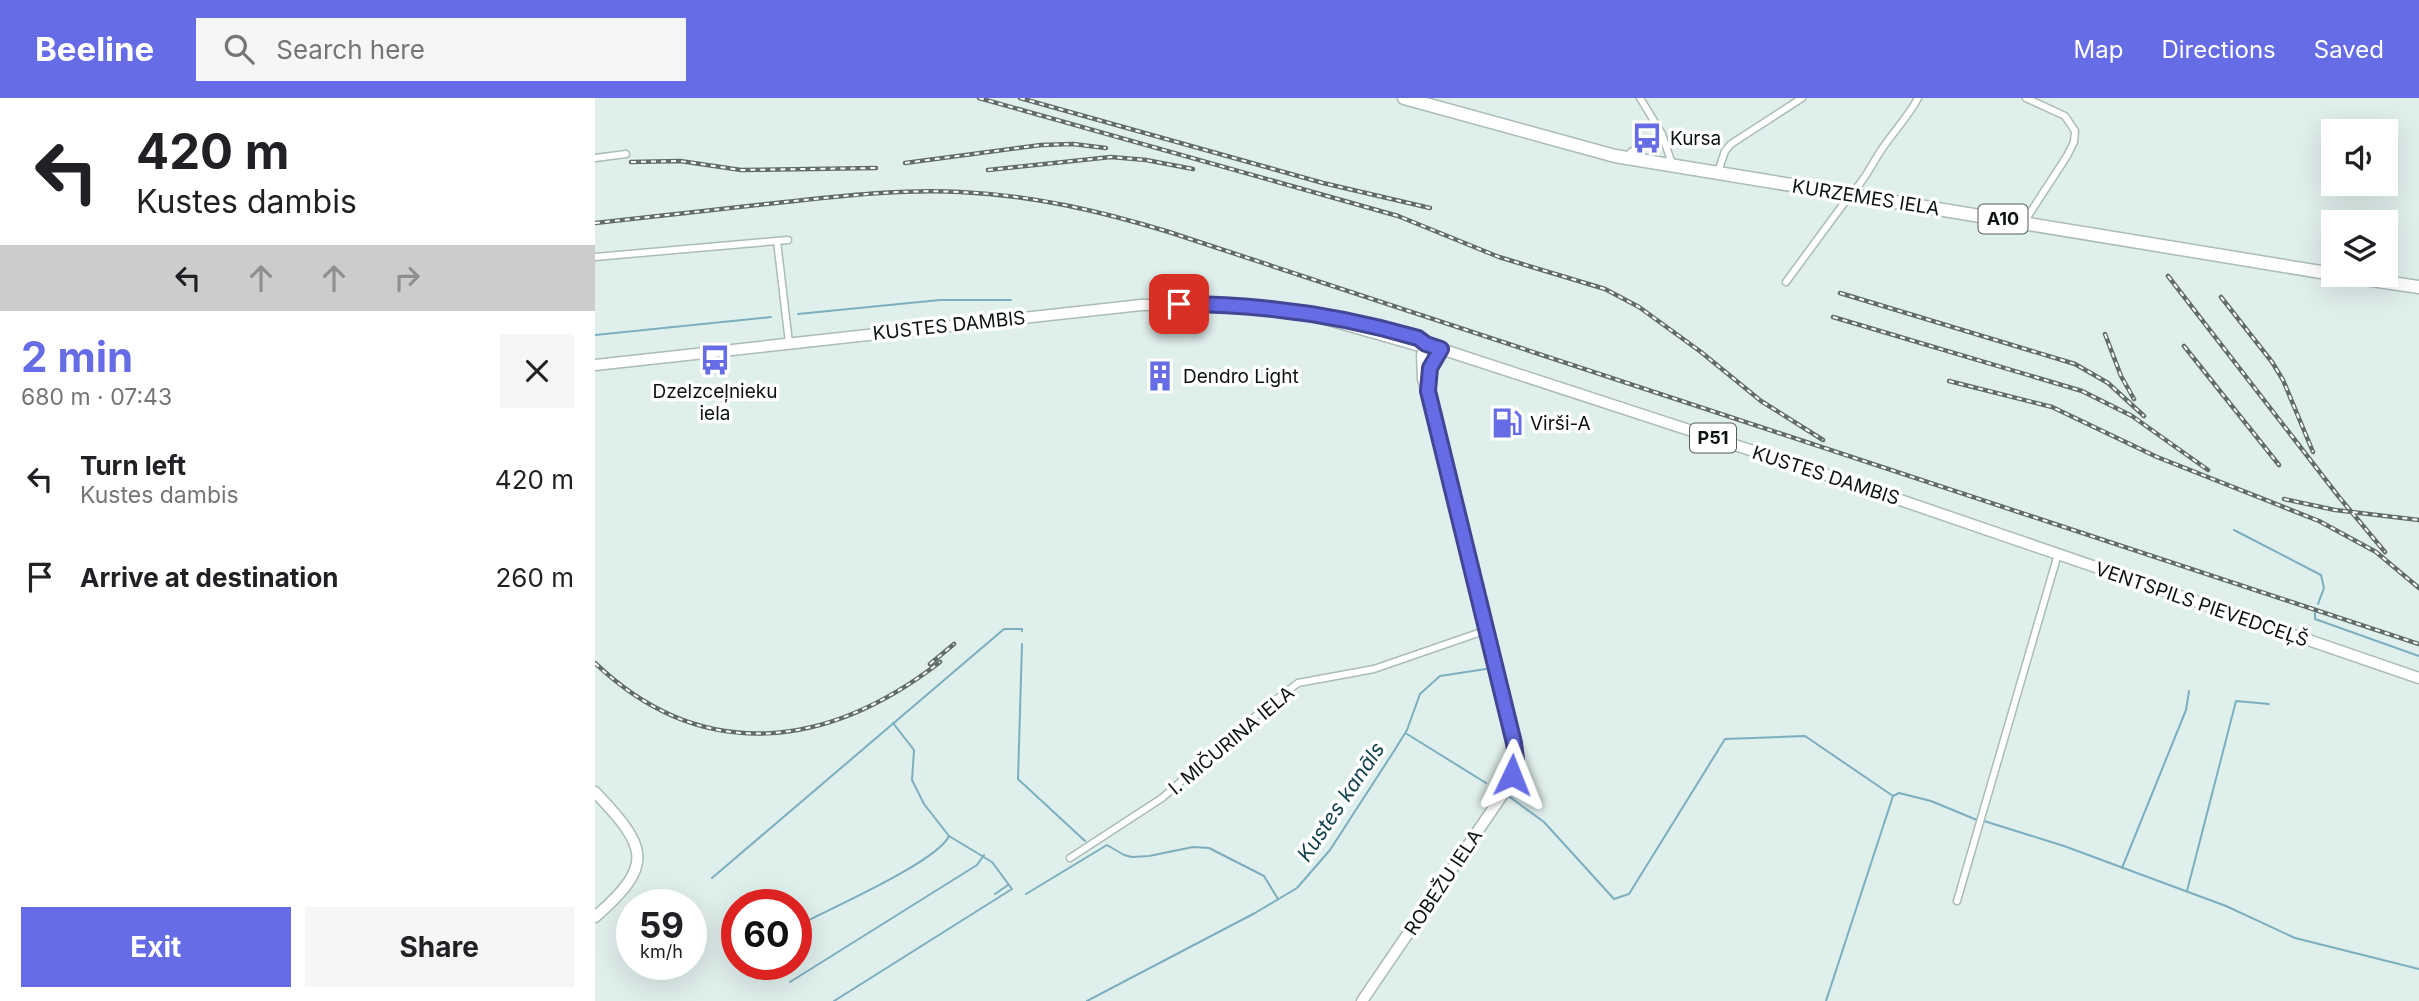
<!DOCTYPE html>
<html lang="en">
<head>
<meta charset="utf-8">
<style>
	:root { --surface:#fff; --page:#f6f6f6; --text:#202124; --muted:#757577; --accent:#656ce5 }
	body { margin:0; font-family:Inter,sans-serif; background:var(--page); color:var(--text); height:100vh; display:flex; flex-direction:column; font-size:26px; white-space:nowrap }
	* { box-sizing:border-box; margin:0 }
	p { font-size:23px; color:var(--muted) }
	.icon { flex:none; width:38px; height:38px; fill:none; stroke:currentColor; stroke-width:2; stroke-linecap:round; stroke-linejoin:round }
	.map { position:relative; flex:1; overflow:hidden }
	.details { display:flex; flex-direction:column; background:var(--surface); width:595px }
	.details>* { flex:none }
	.banner { background:#fff; color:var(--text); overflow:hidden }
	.controls { position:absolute; left:1726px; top:21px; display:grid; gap:14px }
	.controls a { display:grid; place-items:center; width:77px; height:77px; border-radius:0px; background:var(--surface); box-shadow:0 7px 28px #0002; font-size:35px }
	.speed { position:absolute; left:21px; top:791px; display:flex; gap:14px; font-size:35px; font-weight:700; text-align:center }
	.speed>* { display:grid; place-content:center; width:91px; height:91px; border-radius:50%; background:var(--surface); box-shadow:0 7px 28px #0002; line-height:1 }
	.speed small { font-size:18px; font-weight:400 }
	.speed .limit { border:10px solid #d22; background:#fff; color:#111 }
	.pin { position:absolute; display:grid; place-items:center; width:60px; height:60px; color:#fff; margin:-30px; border-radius:14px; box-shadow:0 4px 10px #0006 }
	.me { position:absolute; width:77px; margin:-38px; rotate:2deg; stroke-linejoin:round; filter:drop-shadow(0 0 5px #0008) }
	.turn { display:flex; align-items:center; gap:24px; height:147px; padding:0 21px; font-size:32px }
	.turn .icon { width:91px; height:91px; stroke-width:2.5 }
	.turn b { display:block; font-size:49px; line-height:60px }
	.lanes { display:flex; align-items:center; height:66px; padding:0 21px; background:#0003; justify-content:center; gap:35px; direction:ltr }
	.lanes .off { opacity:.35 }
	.round { display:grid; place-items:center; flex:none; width:74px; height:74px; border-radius:0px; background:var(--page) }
	.head { display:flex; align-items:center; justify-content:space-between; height:119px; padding:0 21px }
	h1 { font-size:42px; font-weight:700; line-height:52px; color:var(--accent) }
	.primary-button { display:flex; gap:14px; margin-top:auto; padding:14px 21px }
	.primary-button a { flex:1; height:80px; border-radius:0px; background:var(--accent); color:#fff; font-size:28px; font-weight:700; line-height:80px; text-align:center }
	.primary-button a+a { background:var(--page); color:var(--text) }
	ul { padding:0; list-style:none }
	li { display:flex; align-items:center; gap:21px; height:98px; padding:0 21px }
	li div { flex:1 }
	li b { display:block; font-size:26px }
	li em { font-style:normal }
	header { display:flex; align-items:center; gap:42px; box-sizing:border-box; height:98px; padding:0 35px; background:var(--accent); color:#fff }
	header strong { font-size:33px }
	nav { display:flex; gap:38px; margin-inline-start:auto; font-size:24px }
	.search { width:490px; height:63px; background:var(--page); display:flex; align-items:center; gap:18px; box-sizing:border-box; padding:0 24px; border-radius:0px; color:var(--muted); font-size:26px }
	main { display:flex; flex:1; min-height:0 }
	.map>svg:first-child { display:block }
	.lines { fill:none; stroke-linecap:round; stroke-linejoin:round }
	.stream { stroke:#7baebf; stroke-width:2 }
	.street-casing { stroke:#abbbb8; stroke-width:9 }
	.primary-casing { stroke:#abbbb8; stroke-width:13 }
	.highway-casing { stroke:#abbbb8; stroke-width:15 }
	.street { stroke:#fff; stroke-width:6 }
	.primary { stroke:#fff; stroke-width:10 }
	.highway { stroke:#fff; stroke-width:12 }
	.rail-casing { stroke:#616b69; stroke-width:4.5 }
	.rail { stroke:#fff; stroke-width:2; stroke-dasharray:5; stroke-linecap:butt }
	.route-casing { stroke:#424695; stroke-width:18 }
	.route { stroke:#656ce5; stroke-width:12 }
	.labels { text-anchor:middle; stroke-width:7; stroke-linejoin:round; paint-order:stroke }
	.shield { fill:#fff; stroke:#565a59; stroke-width:2 }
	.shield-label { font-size:18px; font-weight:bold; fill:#0d1312 }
	.poi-label { font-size:19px; fill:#0d1312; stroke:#fff; text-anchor:start }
	.street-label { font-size:19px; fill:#0d1312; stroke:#fff }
	.water-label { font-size:21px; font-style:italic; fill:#14424f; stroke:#fff }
</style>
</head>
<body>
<header>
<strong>Beeline</strong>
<div class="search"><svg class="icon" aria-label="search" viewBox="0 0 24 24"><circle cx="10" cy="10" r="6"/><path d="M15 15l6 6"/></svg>Search here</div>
<nav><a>Map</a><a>Directions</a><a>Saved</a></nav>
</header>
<main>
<section class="details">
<div class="banner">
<div class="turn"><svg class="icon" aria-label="left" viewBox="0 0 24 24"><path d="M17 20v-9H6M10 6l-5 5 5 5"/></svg><div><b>420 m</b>Kustes dambis</div></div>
<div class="lanes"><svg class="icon" aria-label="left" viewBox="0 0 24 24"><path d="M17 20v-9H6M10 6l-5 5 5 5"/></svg><svg class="icon off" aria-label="ahead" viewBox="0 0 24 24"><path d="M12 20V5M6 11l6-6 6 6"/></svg><svg class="icon off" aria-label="ahead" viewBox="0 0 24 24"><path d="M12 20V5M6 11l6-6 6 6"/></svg><svg class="icon off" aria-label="right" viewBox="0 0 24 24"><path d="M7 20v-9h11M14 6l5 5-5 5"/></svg></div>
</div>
<div class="head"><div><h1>2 min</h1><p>680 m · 07:43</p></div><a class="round"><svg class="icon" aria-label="close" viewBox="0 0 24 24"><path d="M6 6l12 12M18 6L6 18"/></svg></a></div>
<ul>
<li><svg class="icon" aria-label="left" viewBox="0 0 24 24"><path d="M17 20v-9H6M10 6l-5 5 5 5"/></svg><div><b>Turn left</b><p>Kustes dambis</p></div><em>420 m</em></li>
<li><svg class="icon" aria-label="arrive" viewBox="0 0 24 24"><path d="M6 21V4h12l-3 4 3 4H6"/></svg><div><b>Arrive at destination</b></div><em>260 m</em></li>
</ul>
<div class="primary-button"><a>Exit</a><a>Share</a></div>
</section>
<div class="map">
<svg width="1824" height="903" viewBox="0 0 1824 903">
	<rect width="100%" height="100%" fill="#dfefec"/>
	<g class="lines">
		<!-- stream -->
		<path class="stream" d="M203,216L345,202H416
			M0,237L176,219
			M1639,432L1726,477L1729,490L1723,506
			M1720,515V521L1824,558
			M427,546L423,681L490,743
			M812,636L891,685
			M912,697L949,724L1019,801L1034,796L1130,641L1210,638L1298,698
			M1389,723L1469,748L1631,808L1700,840L1824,871
			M1527,770L1591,612L1594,593
			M117,780L409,531H427V533
			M1592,793L1641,603L1674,606
			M400,796L413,787
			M431,796L512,747L529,757L537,759L554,758L598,749L614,750L669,778L683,801
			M210,824C239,809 343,763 354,738
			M195,884L382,767L389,757
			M239,903L417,791L397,764L354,738L329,706L317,682L319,652L298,625
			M492,903L660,815L702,790L735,752L799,653L812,632L825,596L845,578L891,571
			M1231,903L1298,698L1304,695L1336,703L1382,722"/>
		<!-- street casing -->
		<g class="street-casing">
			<path id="street" d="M1045,0L1067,36L1077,66
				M0,60L31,56
				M1032,60L1036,54L1067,36
				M1123,74L1130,53L1136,46L1207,0
				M1429,124L1472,58L1479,44L1480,33L1470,18L1431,0
				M182,143L194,245
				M0,159L193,142
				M1191,184L1255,97C1270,83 1276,67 1287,51C1299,33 1313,19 1323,0
				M475,760L567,700L671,609L703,585L779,571L892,532
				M1362,803L1463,456"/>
		</g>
		<!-- primary casing -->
		<g class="primary-casing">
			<path id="primary" d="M709,215L821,247L831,246L846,251L1244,381L1824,580
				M795,232L823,240L831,246
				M0,267L546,207L625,206L714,215
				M833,286L835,270L846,251
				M0,694C52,749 61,766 0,819
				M767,903L906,699C916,680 921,666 919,645L846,342L828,281L827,257L831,246"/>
		</g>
		<!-- highway casing -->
		<g class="highway-casing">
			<path id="highway" d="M809,0L1020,58L1738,176
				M1742,177L1824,189"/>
		</g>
		<!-- street -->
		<use href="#street" class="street"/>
		<!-- primary -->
		<use href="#primary" class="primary"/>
		<!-- highway -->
		<use href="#highway" class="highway"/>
		<!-- rail casing -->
		<g class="rail-casing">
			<path id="rail" d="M384,0L803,118L904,159L1010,191L1044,209L1106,254L1166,303L1228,342
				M425,0L728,85L835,110
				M36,64L85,63L146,72L281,70
				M310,65L446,47L478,46L511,50
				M393,72L516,59L551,62L598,71
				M0,125C63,118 127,111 190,104C248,98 307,91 365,94C437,97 505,113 574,134L1824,546
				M1573,178L1744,399L1790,454
				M1245,195L1480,266L1513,285L1549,318
				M1626,199L1677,264L1688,282L1718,354
				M1238,219L1487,293L1537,318L1613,372
				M1510,236L1526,278L1539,301
				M1589,248L1684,367
				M1354,283L1457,309L1562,359L1724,423L1781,454L1824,490
				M1689,401L1740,412L1824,422
				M0,565C108,668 234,650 345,564
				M335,566L359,546"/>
		</g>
		<!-- rail -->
		<use href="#rail" class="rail"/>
	</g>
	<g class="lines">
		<!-- route casing -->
		<g class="route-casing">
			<path id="route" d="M584,206C666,206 745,217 823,240L831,246L846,251L835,270L833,293L919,645L921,661L917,677"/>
		</g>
		<!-- route -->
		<use href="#route" class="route"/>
	</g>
	<!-- icons -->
	<defs>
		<g id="bus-bare" transform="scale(2.415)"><path d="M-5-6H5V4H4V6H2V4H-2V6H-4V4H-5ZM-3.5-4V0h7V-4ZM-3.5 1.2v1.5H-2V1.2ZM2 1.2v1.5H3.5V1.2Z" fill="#656ce5" stroke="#fff" stroke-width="2.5" paint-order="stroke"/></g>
		<g id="building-bare" transform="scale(2.415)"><path d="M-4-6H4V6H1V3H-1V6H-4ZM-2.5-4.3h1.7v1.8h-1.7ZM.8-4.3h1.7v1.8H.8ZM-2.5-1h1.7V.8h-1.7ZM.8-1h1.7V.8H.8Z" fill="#656ce5" stroke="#fff" stroke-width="2.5" paint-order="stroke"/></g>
		<g id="fuel-bare" transform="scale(2.415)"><path d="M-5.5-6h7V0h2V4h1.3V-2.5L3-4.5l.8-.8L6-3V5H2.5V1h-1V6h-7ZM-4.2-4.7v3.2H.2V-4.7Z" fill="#656ce5" stroke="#fff" stroke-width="2.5" paint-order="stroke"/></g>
	</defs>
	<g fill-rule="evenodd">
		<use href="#bus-bare" x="1052" y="40"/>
		<use href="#bus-bare" x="120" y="262"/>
		<use href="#building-bare" x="565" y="278"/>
		<use href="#fuel-bare" x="912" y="325"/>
	</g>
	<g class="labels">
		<!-- shield labels -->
		<g class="shield">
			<rect x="1383.5" y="106.5" width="49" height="29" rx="5"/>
			<rect x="1095" y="325.5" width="46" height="29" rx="5"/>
		</g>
		<g class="shield-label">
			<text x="1408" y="127">A10</text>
			<text x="1118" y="346">P51</text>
		</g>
		<!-- poi labels -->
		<g class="poi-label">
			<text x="1075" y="47">Kursa</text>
			<text x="588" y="285">Dendro Light</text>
			<text x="120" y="300" text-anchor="middle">Dzelzceļnieku<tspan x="120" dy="22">iela</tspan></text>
			<text x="935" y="332">Virši-A</text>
		</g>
		<!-- street labels -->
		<g class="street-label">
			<text transform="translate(1271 99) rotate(9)" y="7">KURZEMES IELA</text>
			<text transform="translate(354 227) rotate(-6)" y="7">KUSTES DAMBIS</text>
			<text transform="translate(1231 377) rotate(18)" y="7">KUSTES DAMBIS</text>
			<text transform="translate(1607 506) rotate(19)" y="7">VENTSPILS PIEVEDCEĻŠ</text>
			<text transform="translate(636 642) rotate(-40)" y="7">I. MIČURINA IELA</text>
			<text transform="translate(848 784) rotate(-56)" y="7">ROBEŽU IELA</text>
		</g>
		<!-- water labels -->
		<g class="water-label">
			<text transform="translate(746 704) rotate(-56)" y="7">Kustes kanāls</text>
		</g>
	</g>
</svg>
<div class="controls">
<a><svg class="icon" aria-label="sound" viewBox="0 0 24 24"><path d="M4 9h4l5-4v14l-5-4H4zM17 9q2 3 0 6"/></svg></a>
<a><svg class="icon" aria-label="layers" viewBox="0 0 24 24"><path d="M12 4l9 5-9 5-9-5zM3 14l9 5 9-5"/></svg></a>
</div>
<div class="speed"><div>59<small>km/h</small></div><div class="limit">60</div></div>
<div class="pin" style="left:584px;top:206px;background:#d93025"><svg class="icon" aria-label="arrive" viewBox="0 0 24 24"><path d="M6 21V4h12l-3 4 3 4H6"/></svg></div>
<svg class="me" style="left:917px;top:677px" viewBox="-20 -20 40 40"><path d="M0-17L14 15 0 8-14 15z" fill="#656ce5" stroke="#fff" stroke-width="4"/></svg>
</div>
</main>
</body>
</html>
